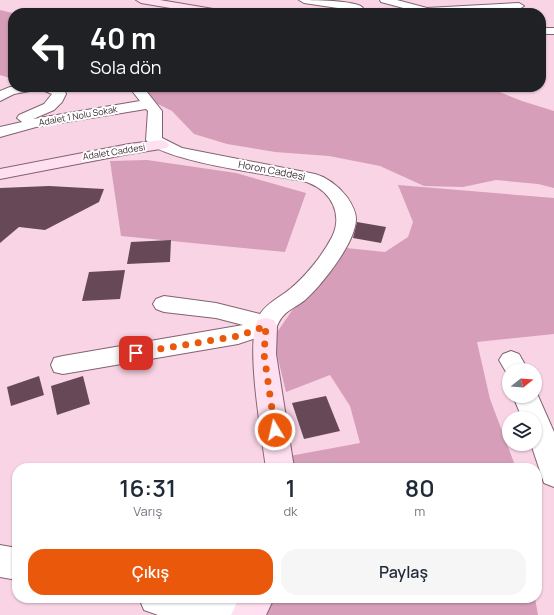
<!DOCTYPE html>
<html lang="tr">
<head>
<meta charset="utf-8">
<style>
	:root { --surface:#fff; --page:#f6f6f7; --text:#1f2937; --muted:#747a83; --accent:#ea580c }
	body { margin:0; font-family:Manrope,sans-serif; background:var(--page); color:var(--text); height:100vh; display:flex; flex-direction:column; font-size:15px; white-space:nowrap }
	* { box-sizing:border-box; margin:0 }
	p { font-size:13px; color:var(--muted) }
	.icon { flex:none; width:22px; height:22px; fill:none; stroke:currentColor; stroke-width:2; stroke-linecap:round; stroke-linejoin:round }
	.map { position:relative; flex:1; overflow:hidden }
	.side { position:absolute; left:12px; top:463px; width:530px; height:140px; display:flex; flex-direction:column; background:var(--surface); border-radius:16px; box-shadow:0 1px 3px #0004 }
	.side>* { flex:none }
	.top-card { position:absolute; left:8px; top:8px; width:538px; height:84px; border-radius:16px; box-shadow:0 1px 3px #0004; background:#202124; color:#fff; overflow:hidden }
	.needle { width:26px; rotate:73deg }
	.fabs { position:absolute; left:502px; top:363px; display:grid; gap:8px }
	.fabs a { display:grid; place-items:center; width:40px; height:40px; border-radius:50%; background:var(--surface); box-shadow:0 1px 3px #0004; font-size:20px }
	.pin { position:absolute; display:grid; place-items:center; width:34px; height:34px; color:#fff; margin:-17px; border-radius:8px; box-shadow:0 2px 6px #0006 }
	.me { position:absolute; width:44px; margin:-22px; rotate:351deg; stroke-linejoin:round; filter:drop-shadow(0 0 3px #0008) }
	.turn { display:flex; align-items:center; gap:14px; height:84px; padding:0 16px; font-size:18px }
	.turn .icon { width:52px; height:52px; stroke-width:2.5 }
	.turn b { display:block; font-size:28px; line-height:34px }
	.eta { display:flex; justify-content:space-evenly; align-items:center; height:68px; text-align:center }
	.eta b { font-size:24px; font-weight:600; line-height:28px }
	.cta { display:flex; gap:8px; margin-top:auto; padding:8px 16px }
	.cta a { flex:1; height:46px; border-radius:16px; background:var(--accent); color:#fff; font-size:16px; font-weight:600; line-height:46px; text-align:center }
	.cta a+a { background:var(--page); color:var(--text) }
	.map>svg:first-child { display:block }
	.green { fill:#d69eb9 }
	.building { fill:#664856 }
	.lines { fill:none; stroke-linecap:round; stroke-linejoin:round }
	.street-casing { stroke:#826271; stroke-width:2 }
	.secondary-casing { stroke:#826271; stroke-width:2 }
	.street { fill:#fff; fill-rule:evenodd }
	.secondary { fill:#ffe0f0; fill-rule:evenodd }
	.route { stroke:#ea580c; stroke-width:7; stroke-dasharray:0 12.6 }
	.labels { text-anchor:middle; stroke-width:4; stroke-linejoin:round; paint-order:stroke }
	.far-street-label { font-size:9px; fill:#382a30; stroke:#fff }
	.street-label { font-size:10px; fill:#382a30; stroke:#fff }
</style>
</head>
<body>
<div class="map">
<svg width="554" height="615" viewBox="0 0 554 615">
	<rect width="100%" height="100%" fill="#f9d4e5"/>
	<!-- green -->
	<path class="green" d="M0,10L13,13V79L0,75Z
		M123,87H487L522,101L554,111V188L538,184L496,180L463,187L424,186L380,166L329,156L275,152L227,144L194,134L172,111Z
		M147,160L236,173L306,193L285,252L121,236L110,161Z
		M398,185L554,198V334L477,342L490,399L516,468H295L290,456L360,443L350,406L330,375L286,392L273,338L336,247L385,252L408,237L413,222Z
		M266,598H535L538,615H265Z"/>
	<!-- building -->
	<path class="building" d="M49,186L104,189L99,202L45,230L19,227L0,243V188Z
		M357,222L386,227L381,243L353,238Z
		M171,240L170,262L127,264L131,242Z
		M125,270L120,299L82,301L89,272Z
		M39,376L44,395L11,406L7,387Z
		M83,376L90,404L57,415L51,386Z
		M326,396L340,431L304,439L292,403Z"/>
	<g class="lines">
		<!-- street casing -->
		<g class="street-casing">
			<path id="street" d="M299,0C310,0 357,0 363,8L358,11L304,3Z
				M380,0H397L427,8L519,3L524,6L519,9L422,13L381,2Z
				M541,28H554V34H541Z
				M10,87H63L66,94L62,102L54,110L33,119L140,101L129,87H143L162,111V138L182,148L315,174C327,177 339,187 347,197C351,203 356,211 356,219C356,242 322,285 305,300C298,306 289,309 283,316C279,320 277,327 274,332L238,344L63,374L54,372L51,365L54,358L63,356L243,325L216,318L164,312L156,309L153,304L156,299L164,296L216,303L260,314C268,302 279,298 290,289C306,276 322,256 332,237C343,215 332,192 309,183C302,180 293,180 286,178C258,173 160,160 146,140L148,111L146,109L36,127L0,137V127L22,122L17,118L19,115L44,104L52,94L40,89L14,94L0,101V91Z
				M511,351L519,354L528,370H509V377L499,360L503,354Z
				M535,389L554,432V487L544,483L531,444H535V418H522L513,396H535Z
				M0,545L17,548V580L0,577Z
				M139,598H256L261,600L266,612L265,615H158L144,610Z"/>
		</g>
		<!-- secondary casing -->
		<g class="secondary-casing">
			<path id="secondary" d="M136,0H160L219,10L224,13H200L141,3Z
				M161,140L167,142L169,145L167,148L129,154L0,179V169L129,144Z
				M266,318L274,320L277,326L276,354L294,468H266C262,438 245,343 258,320Z
				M239,598H274L266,615H231Z"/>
		</g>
		<!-- street -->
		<use href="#street" class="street"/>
		<!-- secondary -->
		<use href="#secondary" class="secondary"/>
	</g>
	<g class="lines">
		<!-- route -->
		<path class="route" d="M136,353L238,336L266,326L264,354L275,430"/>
	</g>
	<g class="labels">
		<!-- far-street labels -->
		<g class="far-street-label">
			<text transform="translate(78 116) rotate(-10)" y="3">Adalet 1 Nolu Sokak</text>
			<text transform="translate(114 152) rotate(-9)" y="3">Adalet Caddesi</text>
		</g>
		<!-- street labels -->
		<g class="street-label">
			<text transform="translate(272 170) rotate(11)" y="4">Horon Caddesi</text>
		</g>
	</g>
</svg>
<div class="fabs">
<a><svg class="needle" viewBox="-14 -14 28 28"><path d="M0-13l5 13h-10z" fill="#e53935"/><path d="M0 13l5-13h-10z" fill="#747a83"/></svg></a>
<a><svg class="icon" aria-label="layers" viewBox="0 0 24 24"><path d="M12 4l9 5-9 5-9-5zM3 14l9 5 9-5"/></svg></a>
</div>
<div class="pin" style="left:136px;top:353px;background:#d93025"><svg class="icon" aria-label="arrive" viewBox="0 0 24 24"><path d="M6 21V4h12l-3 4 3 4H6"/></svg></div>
<svg class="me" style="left:275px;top:430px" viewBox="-20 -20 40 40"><circle r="17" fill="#ea580c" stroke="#fff" stroke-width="3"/><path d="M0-11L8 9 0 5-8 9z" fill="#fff"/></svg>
<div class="top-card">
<div class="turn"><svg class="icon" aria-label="left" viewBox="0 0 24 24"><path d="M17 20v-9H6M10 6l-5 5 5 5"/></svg><div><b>40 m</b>Sola dön</div></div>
</div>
<section class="side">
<div class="eta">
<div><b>16:31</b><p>Varış</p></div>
<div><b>1</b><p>dk</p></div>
<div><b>80</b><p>m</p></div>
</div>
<div class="cta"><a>Çıkış</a><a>Paylaş</a></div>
</section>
</div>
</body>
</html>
